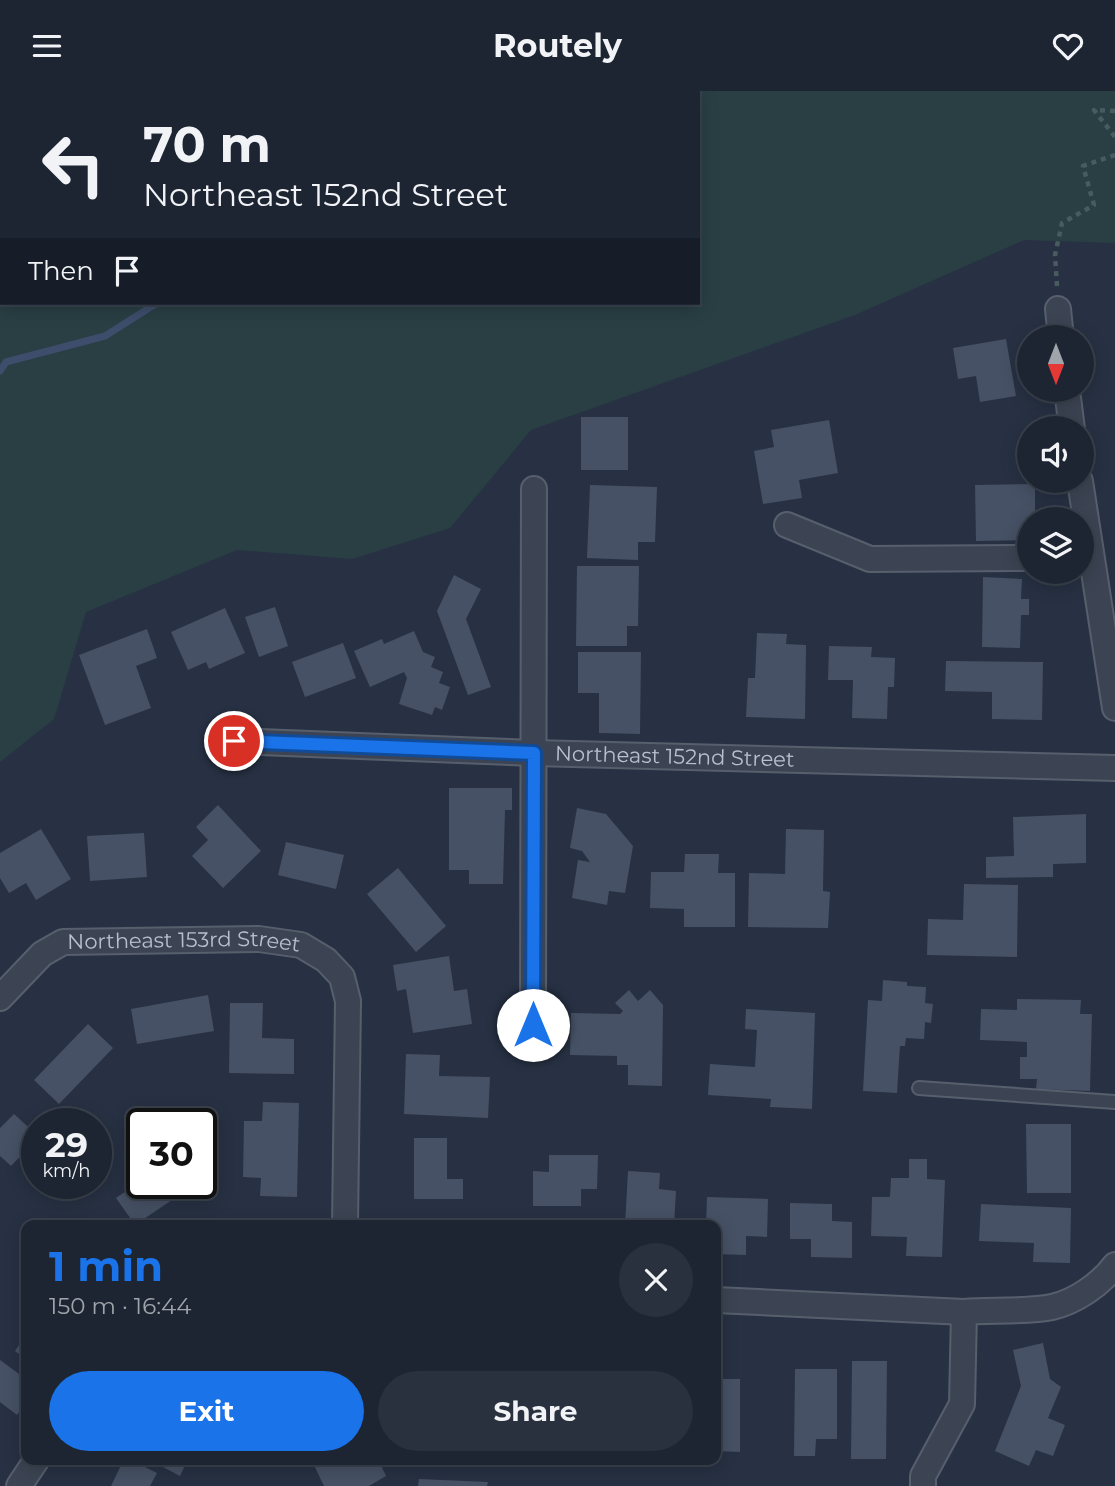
<!DOCTYPE html>
<html lang="en">
<head>
<meta charset="utf-8">
<style>
	:root { --surface:#1d2532; --page:#2a313e; --text:#f1f3f6; --muted:#a0a5ac; --line:#3b424d; --accent:#1a73e8 }
	body { margin:0; font-family:Montserrat,sans-serif; background:var(--page); color:var(--text); height:100vh; display:flex; flex-direction:column; font-size:26px; white-space:nowrap }
	* { box-sizing:border-box; margin:0 }
	p { font-size:23px; color:var(--muted) }
	.icon { flex:none; width:38px; height:38px; fill:none; stroke:currentColor; stroke-width:2; stroke-linecap:round; stroke-linejoin:round }
	.map { position:relative; flex:1; overflow:hidden }
	.panel { position:absolute; left:21px; top:1129px; width:700px; height:245px; display:flex; flex-direction:column; background:var(--surface); border-radius:14px; box-shadow:0 4px 18px #0003,0 0 0 2px var(--line) }
	.panel>* { flex:none }
	.hud { position:absolute; left:0px; top:0px; width:700px; height:214px; box-shadow:0 4px 18px #0003,0 0 0 2px var(--line); background:#1d2532; color:var(--text); overflow:hidden }
	.needle { width:46px; rotate:180deg }
	.controls { position:absolute; left:1017px; top:234px; display:grid; gap:14px }
	.controls a { display:grid; place-items:center; width:77px; height:77px; border-radius:50%; background:var(--surface); box-shadow:0 4px 18px #0003,0 0 0 2px var(--line); font-size:35px }
	.speed { position:absolute; left:21px; top:1017px; display:flex; gap:14px; font-size:35px; font-weight:700; text-align:center }
	.speed>* { display:grid; place-content:center; width:91px; height:91px; border-radius:50%; background:var(--surface); box-shadow:0 4px 18px #0003,0 0 0 2px var(--line); line-height:1 }
	.speed small { font-size:18px; font-weight:400 }
	.speed .limit { border:4px solid #111; border-radius:10px; background:#fff; color:#111 }
	.pin { position:absolute; display:grid; place-items:center; width:60px; height:60px; color:#fff; margin:-30px; border:4px solid #fff; border-radius:50%; box-shadow:0 2px 7px #0007 }
	.me { position:absolute; width:77px; margin:-38px; rotate:0deg; stroke-linejoin:round; filter:drop-shadow(0 0 5px #0008) }
	.turn { display:flex; align-items:center; gap:24px; height:147px; padding:0 28px; font-size:32px }
	.turn .icon { width:91px; height:91px; stroke-width:2.5 }
	.turn b { display:block; font-size:49px; line-height:60px }
	.then { display:flex; align-items:center; height:66px; padding:0 28px; background:#0003; gap:14px; font-size:26px }
	.round { display:grid; place-items:center; flex:none; width:74px; height:74px; border-radius:37px; background:var(--page) }
	.headline { display:flex; align-items:center; justify-content:space-between; height:119px; padding:0 28px }
	h1 { font-size:42px; font-weight:700; line-height:52px; color:var(--accent) }
	.button { display:flex; gap:14px; margin-top:auto; padding:14px 28px }
	.button a { flex:1; height:80px; border-radius:42px; background:var(--accent); color:#fff; font-size:28px; font-weight:700; line-height:80px; text-align:center }
	.button a+a { background:var(--page); color:var(--text) }
	header { display:flex; justify-content:space-between; align-items:center; height:91px; padding:0 28px; background:var(--surface); font-size:32px; font-weight:700 }
	.map>svg:first-child { display:block }
	.green { fill:#293f44; fill-rule:evenodd }
	.lines { fill:none; stroke-linecap:round; stroke-linejoin:round }
	.stream { stroke:#3e4d6c; stroke-width:7 }
	.building { fill:#465165 }
	.service-casing { stroke:#575f6d; stroke-width:16 }
	.minor-casing { stroke:#575f6d; stroke-width:28 }
	.path { stroke:#485c60; stroke-width:4.5; stroke-dasharray:5 5; stroke-linecap:butt }
	.service { stroke:#3c4453; stroke-width:12 }
	.minor { stroke:#3c4453; stroke-width:24 }
	.route-casing { stroke:#114b97; stroke-width:18 }
	.route { stroke:#1a73e8; stroke-width:12 }
	.labels { text-anchor:middle; stroke-width:5; stroke-linejoin:round; paint-order:stroke }
	.street-label { font-size:21px; fill:#b9bfcc; stroke:#202938 }
</style>
</head>
<body>
<header><svg class="icon" aria-label="menu" viewBox="0 0 24 24"><path d="M4 6h16M4 12h16M4 18h16"/></svg>Routely<svg class="icon" aria-label="heart" viewBox="0 0 24 24"><path d="M12 20l-8-8c-3-5 5-10 8-4 3-6 11-1 8 4z"/></svg></header>
<div class="map">
<svg width="1115" height="1395" viewBox="0 0 1115 1395">
	<rect width="100%" height="100%" fill="#273143"/>
	<!-- green -->
	<path class="green" d="M0,0H1115V152L1024,149L855,224L531,339L450,437L352,468L237,459L86,521L54,628L0,671ZM2,2H698V212H2Z"/>
	<g class="lines">
		<!-- stream -->
		<path class="stream" d="M585,2L588,0
			M0,280L6,271L105,245L157,212"/>
	</g>
	<!-- building -->
	<path class="building" d="M1006,248L1016,305L980,311L976,285L958,288L953,257Z
		M581,326H628V379H581Z
		M829,329L838,382L799,389L802,407L763,413L754,360L774,356L771,339Z
		M1035,393V429H1029V449L976,450L975,394Z
		M590,394L657,396L655,451H638V469L587,467Z
		M577,475H639L638,535H627V555H576Z
		M454,484L481,498L466,528L491,596L468,604L437,520Z
		M983,486L1022,488L1021,508H1029V524H1021L1020,557L982,556Z
		M275,516L288,555L259,566L245,526Z
		M225,517L245,562L209,578L206,571L188,579L171,541Z
		M147,538L157,567L136,575L151,617L105,634L79,564Z
		M414,540L423,561L435,566L431,576L443,581L439,592L450,596L442,619L435,616L432,624L399,613L407,587L404,581L370,596L354,560L382,548L384,553Z
		M757,542L787,543L786,553L806,554L805,628L746,626L748,587H755Z
		M343,552L356,587L305,606L292,571Z
		M829,555L872,556L871,566L895,567L894,596H888L887,628L852,627L853,589H828Z
		M578,561H641L640,643L599,642V602H578Z
		M946,570L1043,571L1042,629L992,628V601L945,600Z
		M449,697H512V719H505L503,793H469V779H449Z
		M218,714L261,760L223,797L192,765L208,749L196,736Z
		M577,717L606,723L633,755L625,802L609,800L607,814L572,807L578,769L590,771L582,760L570,757Z
		M1086,723V772L1053,773V786L986,787V766L1014,765L1013,726Z
		M41,738L71,788L36,809L26,792L9,802L0,787V762Z
		M786,738L824,739L823,800L830,801L828,837L748,836L749,782L785,783Z
		M144,742L147,786L90,790L87,745Z
		M286,751L344,764L336,798L278,784Z
		M685,763H719L718,782H735V836H684V818L650,817L651,781H684Z
		M398,777L446,835L416,861L367,803Z
		M964,793L1018,794L1017,866L927,864L928,828L963,829Z
		M449,865L454,900L467,898L472,933L413,942L406,898L397,900L393,874Z
		M883,889L907,891V895L926,896L925,912L933,913L931,932L925,931L924,948L906,947L905,955H900L897,1002L863,1000L868,909L882,910Z
		M629,899L638,910L650,899L663,914L662,995L628,994V974H617V965L570,964L571,922L620,923L623,920L615,912Z
		M208,904L214,940L137,953L131,918Z
		M1017,908L1081,909L1080,923H1092L1090,1000L1036,998L1037,988H1020V966H1027V951L980,949L981,918L1017,919Z
		M230,912H263L262,947L294,948V983L229,982Z
		M746,918L815,922L812,1018L770,1016L771,1008L708,1004L710,973L755,976L757,939L745,938Z
		M88,933L113,957L59,1013L34,989Z
		M406,963L440,964L439,985L490,986L488,1027L404,1023Z
		M263,1011L299,1012L297,1106L260,1105L261,1087L243,1086L244,1030H262Z
		M14,1023L37,1044V1048L11,1075L0,1065V1037Z
		M1026,1033H1071V1102H1027Z
		M414,1047H447V1088H463V1108H414Z
		M549,1064H598L597,1098H581V1115H533V1080L549,1081Z
		M909,1068H927V1088L945,1089L942,1166L906,1165L907,1146L871,1145L872,1106H890L891,1087H909Z
		M628,1080L660,1082L659,1098L676,1100L674,1134H625Z
		M142,1089V1092H197L135,1134L116,1107Z
		M707,1106L768,1108L767,1146L746,1145V1164L716,1163V1134H706Z
		M790,1112L832,1113V1130L852,1131V1167L811,1166V1148H790Z
		M981,1113L1071,1117L1070,1172L1033,1171L1034,1152L979,1150Z
		M26,1244V1268L15,1260Z
		M1043,1252L1050,1288L1061,1296L1048,1327L1065,1334L1053,1365L1036,1359L1029,1375L995,1360L1021,1295L1013,1259Z
		M0,1269L26,1288V1312L17,1324L0,1311Z
		M852,1270H887L886,1368H851Z
		M795,1278H837V1348H816L815,1365H794Z
		M716,1288H740V1361L716,1360Z
		M124,1368H129L157,1382L150,1395H111Z
		M148,1368H188L180,1385Z
		M311,1368H378L386,1385L369,1395H324Z
		M419,1388L488,1391L487,1395H418Z"/>
	<g class="lines">
		<!-- service casing -->
		<g class="service-casing">
			<path id="service" d="M919,997L1115,1011"/>
		</g>
		<!-- minor casing -->
		<g class="minor-casing">
			<g id="minor">
				<path d="M1058,218L1061,247"/>
				<path d="M1067,299L1072,338"/>
				<path d="M1080,390L1115,617"/>
				<path d="M787,434L870,468L1029,467"/>
				<path id="s1" d="M234,650L534,662L1115,677"/>
				<path id="s2" d="M0,907L42,863L63,851L259,848L301,854L326,869L342,886L348,910L345,1134"/>
				<path d="M533,934L534,398"/>
				<path d="M716,1209L964,1221"/>
				<path d="M19,1395L37,1368"/>
				<path d="M923,1395V1385L962,1313L964,1221C990,1219 1028,1221 1052,1216C1075,1211 1101,1193 1115,1174"/>
			</g>
		</g>
		<!-- path -->
		<path class="path" d="M1115,20L1094,19L1115,46
			M1057,195L1055,164L1062,132L1094,114L1083,75L1115,64"/>
		<!-- service -->
		<use href="#service" class="service"/>
		<!-- minor -->
		<use href="#minor" class="minor"/>
	</g>
	<g class="lines">
		<!-- route casing -->
		<g class="route-casing">
			<path id="route" d="M234,650L534,662L533,934"/>
		</g>
		<!-- route -->
		<use href="#route" class="route"/>
	</g>
	<g class="labels">
		<!-- street labels -->
		<g class="street-label">
			<text dy="7" stroke="none"><textPath href="#s1" startOffset="441">Northeast 152nd Street</textPath></text>
			<text dy="7" stroke="none"><textPath href="#s2" startOffset="206">Northeast 153rd Street</textPath></text>
		</g>
	</g>
</svg>
<div class="controls">
<a><svg class="needle" viewBox="-14 -14 28 28"><path d="M0-13l5 13h-10z" fill="#e53935"/><path d="M0 13l5-13h-10z" fill="#a0a5ac"/></svg></a>
<a><svg class="icon" aria-label="sound" viewBox="0 0 24 24"><path d="M4 9h4l5-4v14l-5-4H4zM17 9q2 3 0 6"/></svg></a>
<a><svg class="icon" aria-label="layers" viewBox="0 0 24 24"><path d="M12 4l9 5-9 5-9-5zM3 14l9 5 9-5"/></svg></a>
</div>
<div class="speed"><div>29<small>km/h</small></div><div class="limit">30</div></div>
<div class="pin" style="left:234px;top:650px;background:#d93025"><svg class="icon" aria-label="arrive" viewBox="0 0 24 24"><path d="M6 21V4h12l-3 4 3 4H6"/></svg></div>
<svg class="me" style="left:533px;top:934px" viewBox="-20 -20 40 40"><circle r="19" fill="#fff"/><path d="M0-13L10 11 0 6-10 11z" fill="#1a73e8"/></svg>
<div class="hud">
<div class="turn"><svg class="icon" aria-label="left" viewBox="0 0 24 24"><path d="M17 20v-9H6M10 6l-5 5 5 5"/></svg><div><b>70 m</b>Northeast 152nd Street</div></div>
<div class="then">Then<svg class="icon" aria-label="arrive" viewBox="0 0 24 24"><path d="M6 21V4h12l-3 4 3 4H6"/></svg></div>
</div>
<section class="panel">
<div class="headline"><div><h1>1 min</h1><p>150 m · 16:44</p></div><a class="round"><svg class="icon" aria-label="close" viewBox="0 0 24 24"><path d="M6 6l12 12M18 6L6 18"/></svg></a></div>
<div class="button"><a>Exit</a><a>Share</a></div>
</section>
</div>
</body>
</html>
